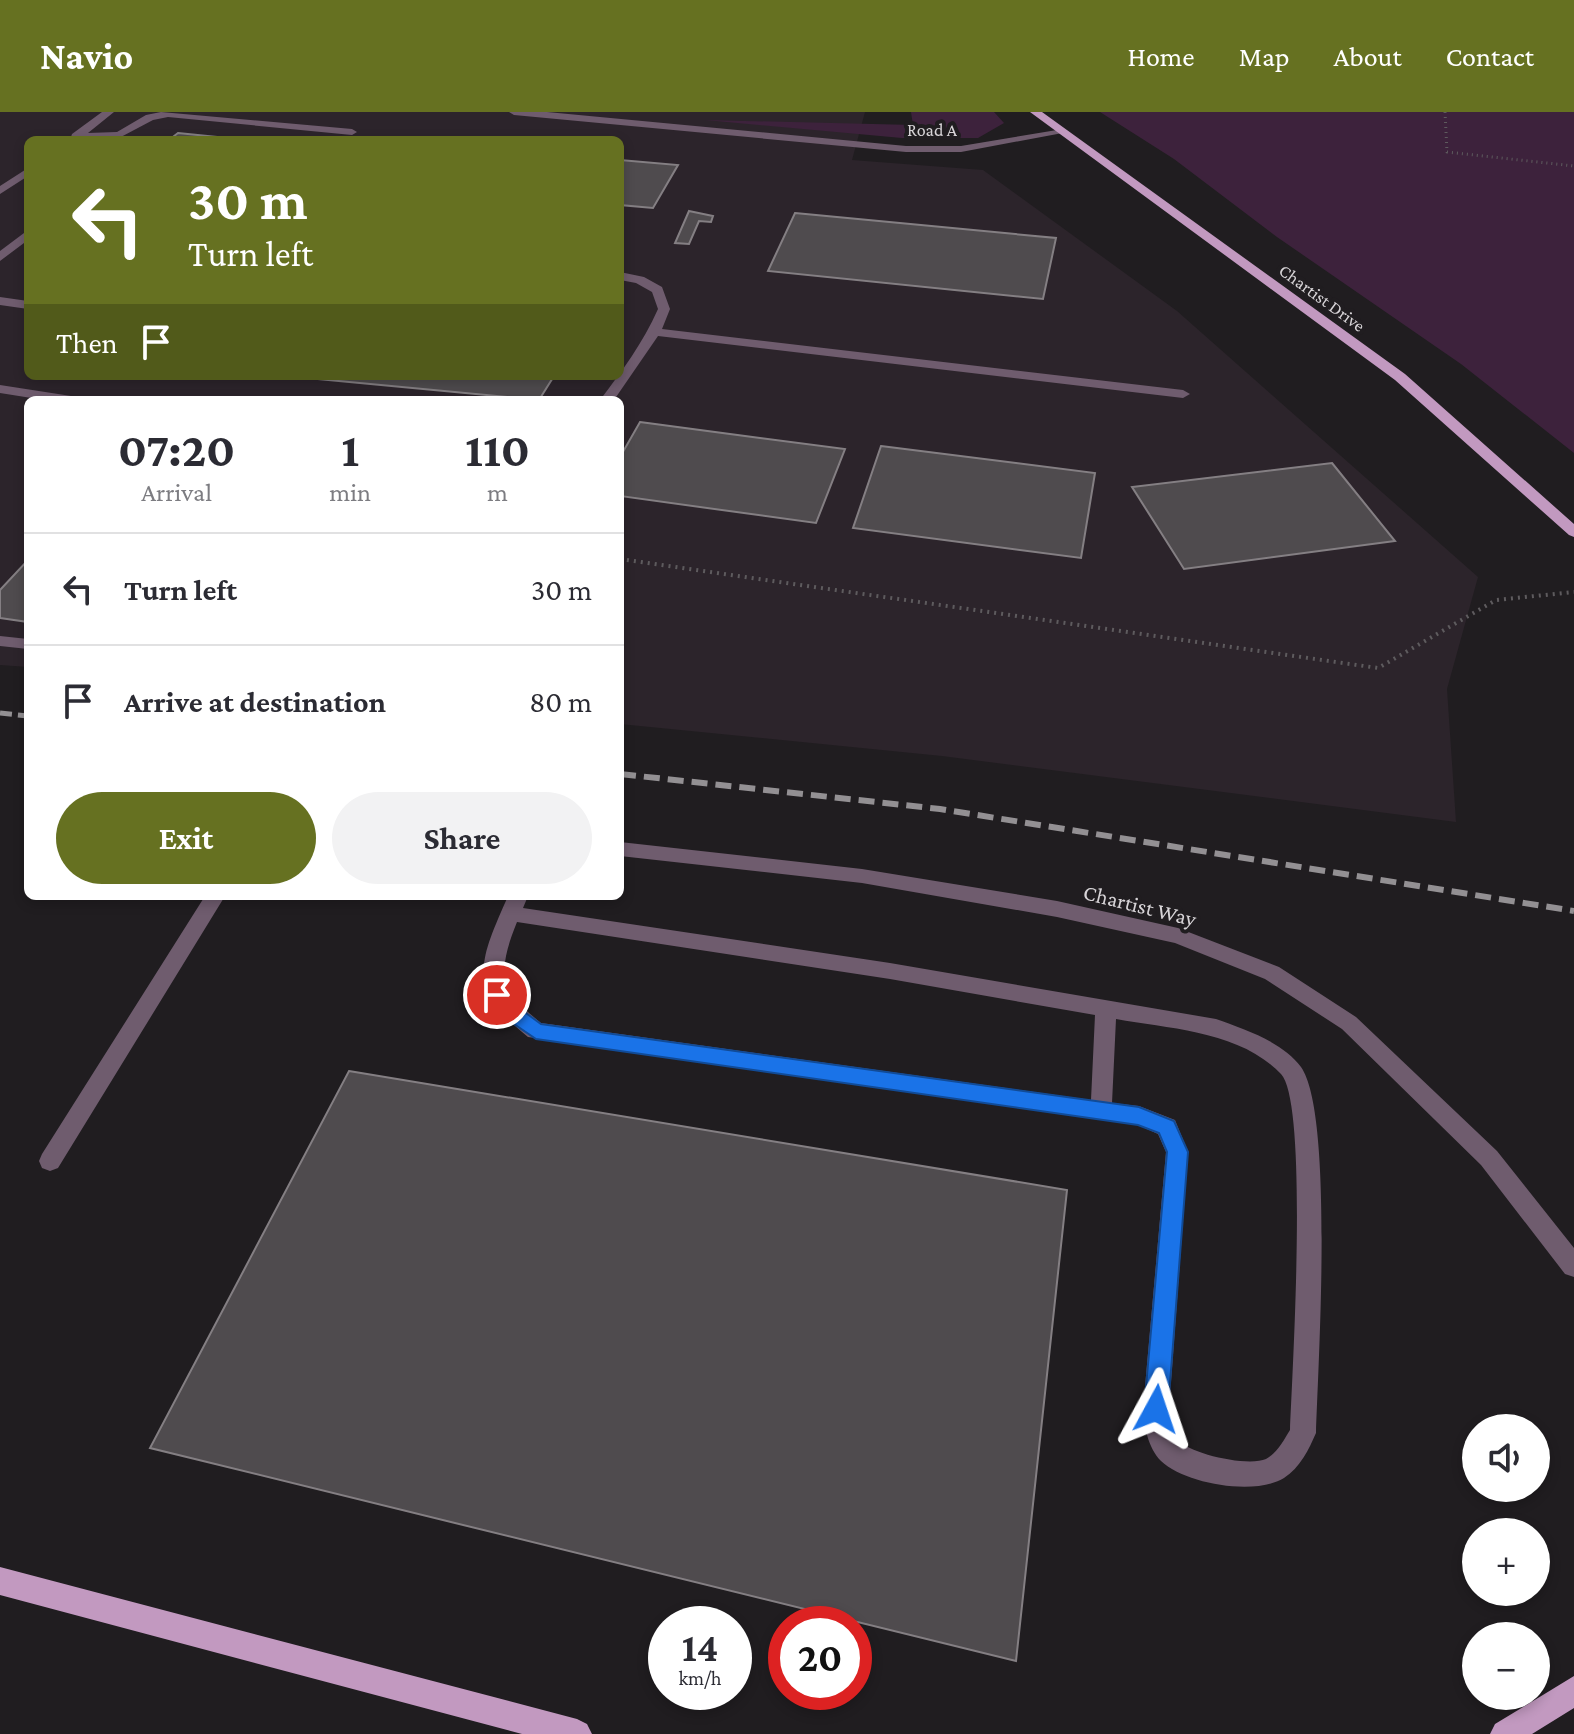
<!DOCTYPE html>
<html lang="en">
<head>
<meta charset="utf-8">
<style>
	:root { --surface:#fff; --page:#f2f2f3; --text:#2b2b33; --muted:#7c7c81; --line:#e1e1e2; --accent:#667121 }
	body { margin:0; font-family:"Crimson Pro",serif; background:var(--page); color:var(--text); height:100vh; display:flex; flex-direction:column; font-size:30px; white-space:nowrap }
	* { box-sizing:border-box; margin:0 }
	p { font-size:26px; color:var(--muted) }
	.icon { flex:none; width:44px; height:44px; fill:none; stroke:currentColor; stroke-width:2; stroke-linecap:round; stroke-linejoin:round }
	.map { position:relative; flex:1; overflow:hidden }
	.details { position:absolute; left:24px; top:284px; width:600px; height:504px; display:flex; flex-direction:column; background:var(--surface); border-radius:12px; box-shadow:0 4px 12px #0003 }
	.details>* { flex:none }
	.guide { position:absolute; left:24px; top:24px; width:600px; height:244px; border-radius:12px; box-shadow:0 4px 12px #0003; background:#667121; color:#fff; overflow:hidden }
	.tools { position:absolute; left:1462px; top:1302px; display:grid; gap:16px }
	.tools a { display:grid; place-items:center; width:88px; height:88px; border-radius:50%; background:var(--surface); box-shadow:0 4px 12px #0003; font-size:40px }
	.speed { position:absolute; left:648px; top:1494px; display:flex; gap:16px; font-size:40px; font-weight:700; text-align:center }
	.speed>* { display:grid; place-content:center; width:104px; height:104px; border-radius:50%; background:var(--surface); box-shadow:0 4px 12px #0003; line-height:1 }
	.speed small { font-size:20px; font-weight:400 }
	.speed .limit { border:12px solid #d22; background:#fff; color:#111 }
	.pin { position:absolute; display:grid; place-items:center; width:68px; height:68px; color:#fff; margin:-34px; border:4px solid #fff; border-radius:50%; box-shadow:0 2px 8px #0007 }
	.me { position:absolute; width:88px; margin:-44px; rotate:5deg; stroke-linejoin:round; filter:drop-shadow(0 0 6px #0008) }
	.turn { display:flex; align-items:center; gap:28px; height:168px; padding:0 32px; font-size:36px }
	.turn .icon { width:104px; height:104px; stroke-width:2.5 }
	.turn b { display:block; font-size:56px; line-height:68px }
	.then { display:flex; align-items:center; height:76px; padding:0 32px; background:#0003; gap:16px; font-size:30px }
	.eta { display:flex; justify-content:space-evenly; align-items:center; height:136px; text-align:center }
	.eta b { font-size:48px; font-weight:700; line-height:56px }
	.primary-button { display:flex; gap:16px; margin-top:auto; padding:16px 32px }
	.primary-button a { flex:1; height:92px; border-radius:48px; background:var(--accent); color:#fff; font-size:32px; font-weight:700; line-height:92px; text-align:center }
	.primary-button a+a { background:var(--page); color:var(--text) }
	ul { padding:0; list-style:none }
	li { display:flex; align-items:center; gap:24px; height:112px; padding:0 32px; border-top:2px solid var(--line) }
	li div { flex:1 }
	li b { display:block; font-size:30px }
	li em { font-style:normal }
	header { display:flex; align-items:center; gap:48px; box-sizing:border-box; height:112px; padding:0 40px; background:var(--accent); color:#fff }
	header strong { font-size:38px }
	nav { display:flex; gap:44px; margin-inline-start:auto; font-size:28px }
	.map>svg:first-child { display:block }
	.built { fill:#2c242b; fill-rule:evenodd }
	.green { fill:#3d223c }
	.building { fill:#4f4b4e; stroke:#847f83; stroke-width:2 }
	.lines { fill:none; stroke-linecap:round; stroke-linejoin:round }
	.path-far1 { stroke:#5e5b5e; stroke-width:3; stroke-dasharray:1 4; stroke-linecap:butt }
	.path { stroke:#5e5b5e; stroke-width:4; stroke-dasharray:2 5; stroke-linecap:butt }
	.minor { fill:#6f5c6e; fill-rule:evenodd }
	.major { fill:#c299c0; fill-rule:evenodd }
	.rail-far1 { stroke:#939093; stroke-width:5; stroke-dasharray:12 6; stroke-linecap:butt }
	.rail { stroke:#939093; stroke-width:6; stroke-dasharray:16 8; stroke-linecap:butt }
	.route { fill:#1a73e8; stroke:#114b97; stroke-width:2 }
	.labels { text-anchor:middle; stroke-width:8; stroke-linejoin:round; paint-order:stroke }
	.far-street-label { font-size:18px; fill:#d7d4d7; stroke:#201d20 }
	.street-label { font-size:22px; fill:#d7d4d7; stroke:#201d20 }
</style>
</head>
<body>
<header>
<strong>Navio</strong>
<nav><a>Home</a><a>Map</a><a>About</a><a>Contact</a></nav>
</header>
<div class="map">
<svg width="1574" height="1622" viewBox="0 0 1574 1622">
	<rect width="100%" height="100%" fill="#201d20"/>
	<!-- built -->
	<path class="built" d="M0,0H865L852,48L983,58L1177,199L1478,465L1447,577L1456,710L942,644L620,612V288H28V555L0,553ZM28,28H620V264H28Z"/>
	<!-- green -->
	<path class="green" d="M911,0H994L1004,11L978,26H902L705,8L913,13Z
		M1100,0H1574V341L1461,252L1277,125L1174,47Z"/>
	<!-- building -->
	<path class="building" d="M178,21L247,28H169Z
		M620,48L678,53L653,96L620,93Z
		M689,99L713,104L711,110L699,109L689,132L675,131Z
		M795,101L1056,126L1043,187L768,159Z
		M286,264H554L539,288Z
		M640,310L760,326L845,337L816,411L620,384V345Z
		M881,334L1095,361L1081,446L853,416Z
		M1332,351L1395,429L1184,457L1132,375Z
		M28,448V510L0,506V478Z
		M349,959L1067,1078L1016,1549L150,1336Z"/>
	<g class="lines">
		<!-- path-far1 -->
		<path class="path-far1" d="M1445,0L1447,40L1574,54"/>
		<!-- path -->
		<path class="path" d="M620,447L1378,556L1496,488L1574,480"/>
		<!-- minor -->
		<path class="minor" d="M102,0H114L88,21L117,20L146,3L161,0L352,17L357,20L352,23L168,5L153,8L119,26L70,28L72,22Z
			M509,0H547L906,34H961L1063,17L1068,20L961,40H906L514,3Z
			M28,56V64L0,82V74Z
			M28,118V128L0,149V139Z
			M620,160L644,165L662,175L670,197L662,217L1183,278L1190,282L1183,286L658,224L614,288H600C622,259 643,231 658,197L652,180L636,171L620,168Z
			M0,185L28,189V197L0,193Z
			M0,273L71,284L78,288H44L0,281Z
			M0,524L28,527V537L0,534Z
			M620,730L862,757L1057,789L1178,816L1279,855L1356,905L1497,1039L1574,1136V1165L1565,1162L1481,1053L1342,917L1265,867L1175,831L1057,805L862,771L620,744Z
			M205,784H225L58,1056L50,1059L42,1056L39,1049L42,1042Z
			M508,784H528L523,796L890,851L1216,907C1244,917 1283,930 1301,955C1334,1002 1318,1253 1316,1321C1309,1337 1300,1356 1284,1366C1255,1384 1185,1372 1161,1349C1148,1336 1144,1314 1143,1297L1166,1040L1158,1022L1138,1013L528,925C466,874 479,851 508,784ZM517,810L890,867L1095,903L1091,988L541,911C499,877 497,860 517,810ZM1116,907C1171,917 1240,919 1281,962C1309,992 1292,1264 1290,1318C1284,1328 1277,1341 1266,1347C1248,1355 1189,1342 1177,1327C1170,1319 1170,1307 1169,1297L1188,1040L1175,1008L1139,994L1112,991Z"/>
		<!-- major -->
		<path class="major" d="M1030,0H1042L1405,262L1574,412V425L1569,423L1395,268Z
			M0,1455L577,1607L587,1612L592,1622H522L0,1483Z
			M1574,1564V1596L1532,1622H1490L1495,1612Z"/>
		<!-- rail-far1 -->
		<path class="rail-far1" d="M0,601L28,604"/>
		<!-- rail -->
		<path class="rail" d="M24,604H28
			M620,662L940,697L1574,799"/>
	</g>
	<!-- route -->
	<path class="route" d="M497,875L504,878L515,893L541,912L1139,995L1174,1009L1188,1040L1168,1297L1164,1305L1156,1309L1148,1305L1144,1297L1167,1040L1159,1021L1138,1013L536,927L502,904L488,883L490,878Z"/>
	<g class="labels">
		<!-- far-street labels -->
		<g class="far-street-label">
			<text x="932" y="24">Road A</text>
			<text transform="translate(1322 186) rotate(36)" y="6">Chartist Drive</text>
		</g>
		<!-- street labels -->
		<g class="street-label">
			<text transform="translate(1140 793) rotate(14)" y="8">Chartist Way</text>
		</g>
	</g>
</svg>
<div class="tools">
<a><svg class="icon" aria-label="sound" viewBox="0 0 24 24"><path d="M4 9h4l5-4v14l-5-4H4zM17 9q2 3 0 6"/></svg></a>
<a>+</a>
<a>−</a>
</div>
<div class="speed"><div>14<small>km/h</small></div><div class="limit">20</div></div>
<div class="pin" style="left:497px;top:883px;background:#d93025"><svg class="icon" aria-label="arrive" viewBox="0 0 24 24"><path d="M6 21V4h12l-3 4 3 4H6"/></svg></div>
<svg class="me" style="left:1156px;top:1297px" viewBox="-20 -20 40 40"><path d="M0-17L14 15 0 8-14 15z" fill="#1a73e8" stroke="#fff" stroke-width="4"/></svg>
<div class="guide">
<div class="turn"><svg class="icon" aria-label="left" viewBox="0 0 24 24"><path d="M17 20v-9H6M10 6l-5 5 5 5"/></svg><div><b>30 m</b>Turn left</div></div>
<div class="then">Then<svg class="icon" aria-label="arrive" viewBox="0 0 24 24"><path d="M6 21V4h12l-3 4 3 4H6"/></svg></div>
</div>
<section class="details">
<div class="eta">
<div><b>07:20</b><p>Arrival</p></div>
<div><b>1</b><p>min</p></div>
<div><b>110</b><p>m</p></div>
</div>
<ul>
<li><svg class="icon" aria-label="left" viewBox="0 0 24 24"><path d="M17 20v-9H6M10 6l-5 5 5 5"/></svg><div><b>Turn left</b></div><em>30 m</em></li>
<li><svg class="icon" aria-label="arrive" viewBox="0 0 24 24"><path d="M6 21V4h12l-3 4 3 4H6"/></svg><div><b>Arrive at destination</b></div><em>80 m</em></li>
</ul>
<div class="primary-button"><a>Exit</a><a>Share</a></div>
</section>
</div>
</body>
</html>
